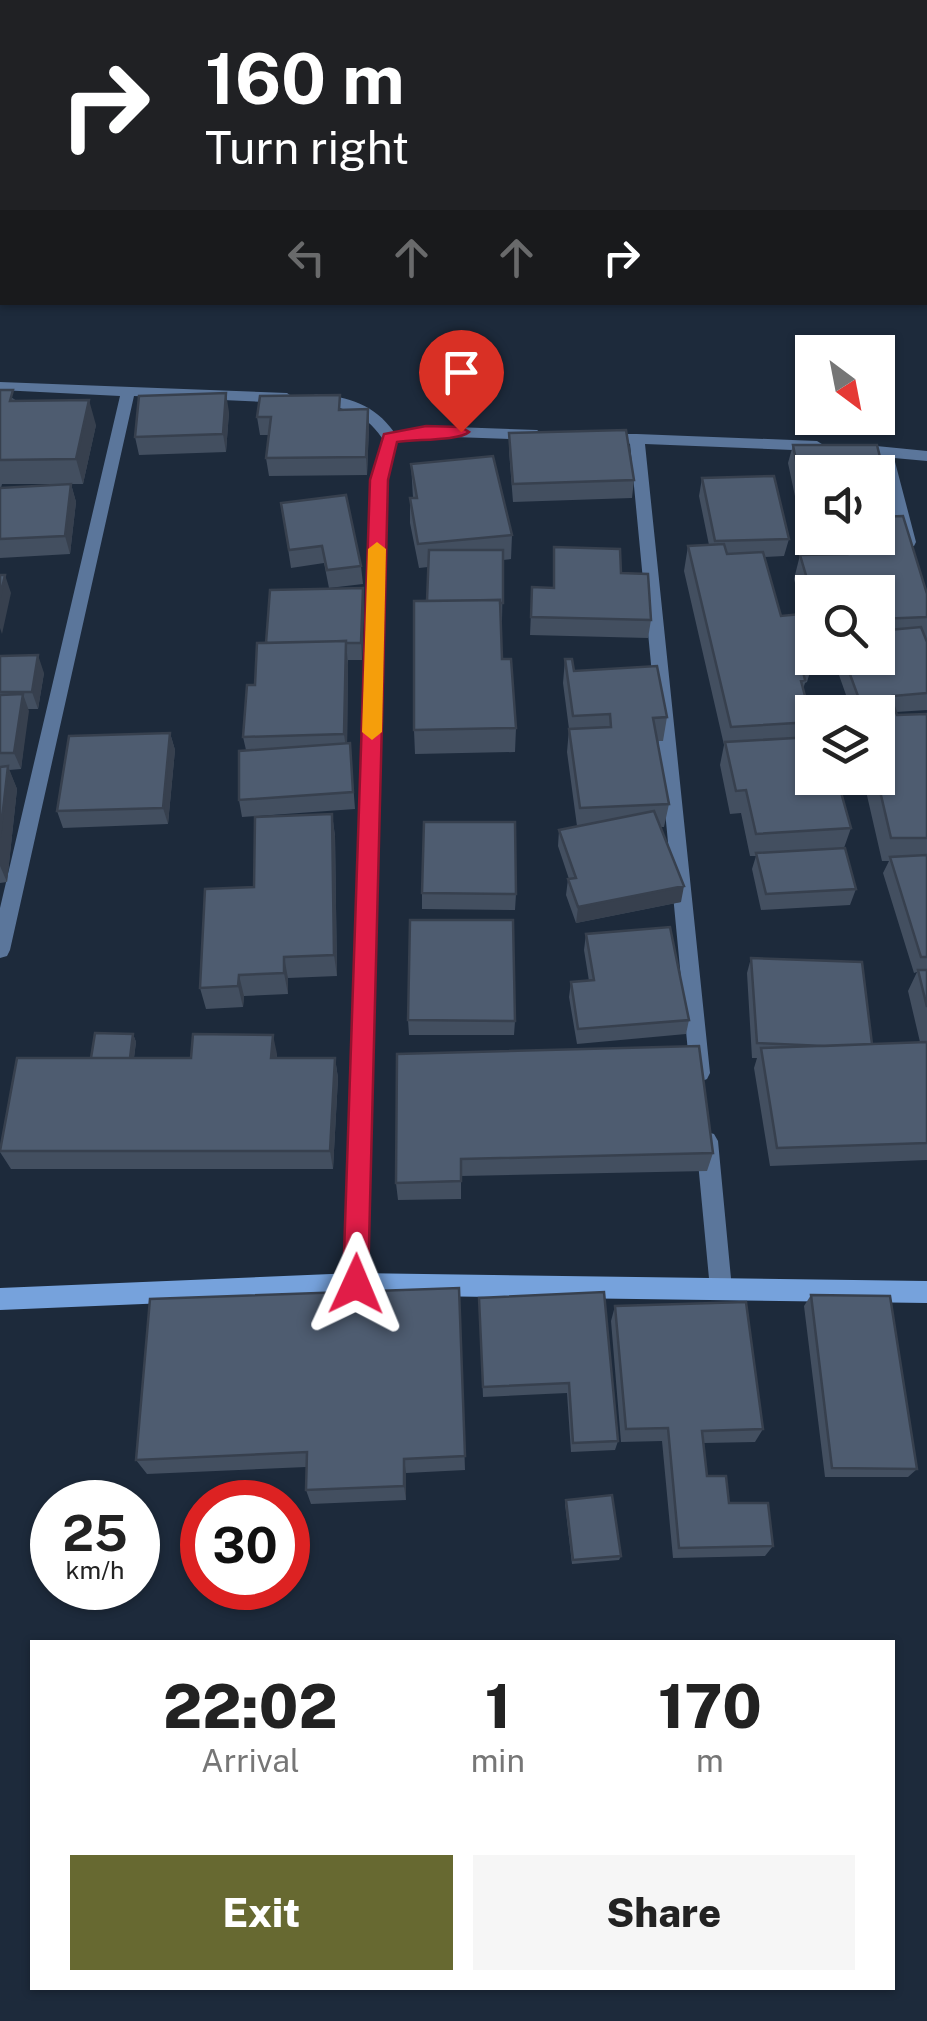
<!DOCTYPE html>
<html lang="en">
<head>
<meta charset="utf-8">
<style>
	:root { --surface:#fff; --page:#f6f6f6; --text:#222; --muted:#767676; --accent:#676931 }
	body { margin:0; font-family:"Public Sans",sans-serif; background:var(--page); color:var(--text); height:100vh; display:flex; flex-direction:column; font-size:38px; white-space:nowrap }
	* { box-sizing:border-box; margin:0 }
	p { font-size:32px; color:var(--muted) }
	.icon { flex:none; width:55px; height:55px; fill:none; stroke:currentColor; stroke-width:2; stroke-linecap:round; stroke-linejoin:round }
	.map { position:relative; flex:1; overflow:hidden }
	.details { position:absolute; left:30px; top:1640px; width:865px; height:350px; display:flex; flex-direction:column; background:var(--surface); border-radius:0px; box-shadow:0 2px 8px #0004 }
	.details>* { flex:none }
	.banner { position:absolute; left:0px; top:0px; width:928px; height:305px; box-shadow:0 2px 8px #0004; background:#202124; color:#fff; overflow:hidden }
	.needle { width:65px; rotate:148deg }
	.tools { position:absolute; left:795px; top:335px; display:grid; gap:20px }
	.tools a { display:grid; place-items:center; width:100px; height:100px; border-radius:0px; background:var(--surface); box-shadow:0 2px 8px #0004; font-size:50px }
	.speed { position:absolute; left:30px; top:1480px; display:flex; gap:20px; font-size:50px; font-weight:700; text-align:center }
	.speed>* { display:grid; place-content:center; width:130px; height:130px; border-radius:50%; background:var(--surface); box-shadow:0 2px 8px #0004; line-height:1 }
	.speed small { font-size:25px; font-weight:400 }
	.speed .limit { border:15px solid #d22; background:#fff; color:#111 }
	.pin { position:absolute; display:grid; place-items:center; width:85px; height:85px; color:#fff; margin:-102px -42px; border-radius:50% 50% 50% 0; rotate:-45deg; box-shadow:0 0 10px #0007 }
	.pin .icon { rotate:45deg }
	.me { position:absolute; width:110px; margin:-55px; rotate:1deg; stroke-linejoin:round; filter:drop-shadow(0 0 8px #0008) }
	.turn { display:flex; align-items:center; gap:35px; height:210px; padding:0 40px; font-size:45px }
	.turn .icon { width:130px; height:130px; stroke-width:2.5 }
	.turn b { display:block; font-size:70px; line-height:85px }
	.lanes { display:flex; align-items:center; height:95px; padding:0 40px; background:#0003; justify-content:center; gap:50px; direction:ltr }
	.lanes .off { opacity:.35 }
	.eta { display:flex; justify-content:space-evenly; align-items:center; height:170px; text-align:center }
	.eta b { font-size:60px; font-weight:800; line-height:70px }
	.cta { display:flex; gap:20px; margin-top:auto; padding:20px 40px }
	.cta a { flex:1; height:115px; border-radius:0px; background:var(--accent); color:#fff; font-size:40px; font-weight:800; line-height:115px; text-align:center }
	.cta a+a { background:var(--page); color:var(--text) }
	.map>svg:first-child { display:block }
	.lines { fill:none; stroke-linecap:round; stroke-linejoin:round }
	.minor { fill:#5b769b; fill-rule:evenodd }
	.secondary { fill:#76a2dc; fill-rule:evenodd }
	.wall { fill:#434f60 }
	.shaded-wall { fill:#37404e }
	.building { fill:#4e5c70; stroke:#37404e; stroke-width:2.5 }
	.route { fill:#e11d48; stroke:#92132f; stroke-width:2.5 }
	.slow { fill:#f59e0b }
</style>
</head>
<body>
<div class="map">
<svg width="927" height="2021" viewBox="0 0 927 2021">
	<rect width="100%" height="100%" fill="#1d2a3b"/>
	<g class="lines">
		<!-- minor -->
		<path class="minor" d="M0,382L287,393L294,398L287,403L134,396L10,950L7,956L0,958V908L120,396L0,390Z
			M316,394C349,397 374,404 394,432L426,426L537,430L544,435L537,440L426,436L397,441L387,480L366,1284L363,1292L355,1295L347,1292L344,1284L371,480L382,438C363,410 342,408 311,402V396Z
			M637,434L817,441L825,446L817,451L645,444L710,1073L707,1079L700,1082L693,1079L690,1073L630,444L619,439L626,434Z
			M856,444L927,451V461L894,458L916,542L914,546H902L900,542L879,456L851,452V446Z
			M707,1132L714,1134L718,1141L732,1289L729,1297L721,1300L713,1297L710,1289L696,1141L700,1134Z"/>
		<!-- secondary -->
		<path class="secondary" d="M355,1273L927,1281V1303L355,1295L0,1310V1288Z"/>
	</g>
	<!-- wall -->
	<path class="wall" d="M0,390L17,401L96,425L83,484H2L1,488L71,484L76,502L70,554L0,558Z
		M368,409L369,427L367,475L269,476L266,458L269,435H260L257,417L341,410Z
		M229,412L226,452L139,455L135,437Z
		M509,433L634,480L632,498L513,502L509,451Z
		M793,445H877L891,502L886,517L903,516L927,594V710L896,712L897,715L927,714V1160L770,1166L754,1068L757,1058H752L747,973L751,958L862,962L872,1044L920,1042L908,991L917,972L914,973L883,873L889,861H882L863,778H878V712H852L833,658H878V592H812V606L801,607L794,579L800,555L833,554L830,543L832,538H878V472H812V520H800L788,463Z
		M411,464L512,535L511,559L503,560L502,621H501L502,659L516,728L515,752L415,754L414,730L427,601L428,567L419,568L410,523V498H413Z
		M702,478L789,539L784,556L765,557L781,616L814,659L807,682L805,683L803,689L812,722L808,738L851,828L844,848L856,889L850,905L761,910L752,869L756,856H750L741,813L730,814L720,765L724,745L684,571L688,546L709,545L699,496Z
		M281,503L361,566L363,584L329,588L324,563L291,568Z
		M554,547L621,573L651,620L648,638L530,635L532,587L553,588Z
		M364,606L362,660H348L347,744L350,743L355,809L242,817L239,800L246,750L243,737L266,643Z
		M0,656L44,673L38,709H28L21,769L9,770L17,789L7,882L0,883Z
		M565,659L574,671L667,717L663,741H657L669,804L664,827H660L681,902L576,923L566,895L568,879H569L558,846L559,830L577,826L567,752L569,729L563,683Z
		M170,733L175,750L168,824L63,828L57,811Z
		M332,814L335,836L337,976L288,978V994L244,996L243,1007L206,1009L200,988L254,887Z
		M422,893L516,894L515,910L422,909Z
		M586,934L689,1020L686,1034L577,1044L569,997L571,982L589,981L584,950Z
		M408,1020L515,1021L514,1035H409Z
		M133,1034L136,1042L134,1058H191L277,1054V1058H335L338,1078L333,1169H11L0,1152L91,1058Z
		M397,1054L713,1153L707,1171L461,1176V1199L398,1200L396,1183Z
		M459,1288L465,1470L406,1473V1500L311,1504L306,1490V1467L147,1474L136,1460Z
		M604,1292L618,1441L615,1450L571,1452L567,1393L483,1397L479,1298Z
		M811,1295L917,1469L908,1477H825L804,1306Z
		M615,1306L763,1429L755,1442L704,1443L707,1476L729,1503L773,1546L765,1556L673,1558L662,1441L621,1442L611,1321Z
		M566,1500L621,1556L619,1560L572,1564L565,1504Z"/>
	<!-- shaded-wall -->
	<path class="shaded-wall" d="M226,393L229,412L226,452L223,434Z
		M89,400L96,425L83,484L76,459Z
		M368,409L369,427L367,475L366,457Z
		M71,484L76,502L70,554L65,536Z
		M5,575L11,593L2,634L0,628V597Z
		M363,588L364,606L362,660L361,643Z
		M346,641L348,665L347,757L344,734Z
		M38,655L44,673L38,709L32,692Z
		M23,694L29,711L21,769L14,753Z
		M170,733L175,750L168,824L163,808Z
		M8,766L17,789L7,882L0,866V837Z
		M332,814L335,836L337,976L334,955Z
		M684,886L681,902L576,923L578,907Z
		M284,957L288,978V994L284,973Z
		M239,975L244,996L243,1007L238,986Z
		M133,1034L136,1042L132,1072L129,1064Z
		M273,1035L277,1054L275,1077L271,1058Z
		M335,1058L338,1078L333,1169L330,1151Z
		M404,1459L406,1473V1500L404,1486Z"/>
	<!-- building -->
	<path class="building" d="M0,390H13L10,401L89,400L76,459L0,460Z
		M226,393L223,434L135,437L139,396Z
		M340,395L339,410L368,409L366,457L266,458L271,417H257L260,396Z
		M626,430L634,480L513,484L509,433Z
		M793,445H877L891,502H878V472H812V502H804Z
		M493,456L512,535L418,544L410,498H417L411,464Z
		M774,476L789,539L715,541L702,478Z
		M71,484L65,536L0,539V488Z
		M346,495L361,566L327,570L322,546L289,550L281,503Z
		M903,516L927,594V617L878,619V592H827L825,582H808L800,555L847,554L842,538H878V517Z
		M724,544L727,554L763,552L781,616L801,614L814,659H800L805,680L801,681L812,722L731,727L688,546Z
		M554,547L620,549L621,573L648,574L651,620L531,617L532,587L554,588Z
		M429,550H503V603H500V600L427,601Z
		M0,575H5L0,597Z
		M363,588L361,643H346V641L266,643L270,590Z
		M500,600L502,659H511L516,728L414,730V601Z
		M921,627L927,642V693L859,699L844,658H878V631Z
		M346,641L344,734L243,737L247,685H255L257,643Z
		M38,655L32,692H0V656Z
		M565,659H572L574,671L657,666L667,717L653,718L669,804L580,808L569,729L611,727L610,714L573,716Z
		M23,694L14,753H0V695Z
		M894,707L897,715L927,714V838H891L877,778L878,712H861L860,708Z
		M170,733L163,808L57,811L69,736Z
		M812,737V778H837L851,828L756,834L746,790L736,791L725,742Z
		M350,743L353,792L239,800V751Z
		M8,766L0,837V767Z
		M654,811L684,886L578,907L568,879L576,878L559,830Z
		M332,814L334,955L284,957V973L239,975L238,986L200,988L205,889L254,887L255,817Z
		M424,822H515L516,894L422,893Z
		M845,848L856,889L766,894L756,853Z
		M927,855V957H921L890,857Z
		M410,920H513L515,1021L408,1020Z
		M670,927L689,1020L578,1029L571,982L594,980L586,934Z
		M751,958L862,962L872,1044L824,1046L757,1043Z
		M918,970H927V1007Z
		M95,1033L133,1034L130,1058H91Z
		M193,1034L273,1035L271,1058H335L330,1151H0L17,1058H191Z
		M927,1042V1143L777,1148L761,1048Z
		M699,1046L713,1153L461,1159V1181L396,1183L397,1054Z
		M459,1288L465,1456L404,1459V1486L306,1490L307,1452L136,1460L150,1299Z
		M604,1292L618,1441L573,1443L569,1383L483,1387L479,1298Z
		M811,1295L890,1296L917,1469L832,1468Z
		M746,1302L763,1429L702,1431L707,1476H726L729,1503H768L773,1546L679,1548L668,1428L626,1429L615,1306Z
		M612,1495L621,1556L573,1560L566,1500Z"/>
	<!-- route -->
	<path class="route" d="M426,426L461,427L469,432C459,441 415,439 397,442L388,480L368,1284L365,1292L356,1296L346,1292L343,1284L370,480L384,434Z"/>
	<!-- slow -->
	<path class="slow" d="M377,542L386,549L382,732L372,740L362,732L368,549Z"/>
</svg>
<div class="tools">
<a><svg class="needle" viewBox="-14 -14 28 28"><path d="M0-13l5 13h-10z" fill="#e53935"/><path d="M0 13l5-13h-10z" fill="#767676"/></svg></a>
<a><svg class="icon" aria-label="sound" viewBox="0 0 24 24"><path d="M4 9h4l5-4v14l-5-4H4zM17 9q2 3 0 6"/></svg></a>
<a><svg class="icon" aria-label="search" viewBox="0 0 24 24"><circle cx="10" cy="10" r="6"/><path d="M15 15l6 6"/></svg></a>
<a><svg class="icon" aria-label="layers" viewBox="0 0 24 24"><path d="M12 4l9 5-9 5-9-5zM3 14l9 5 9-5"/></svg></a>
</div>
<div class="speed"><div>25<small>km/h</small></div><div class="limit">30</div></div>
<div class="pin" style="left:461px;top:432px;background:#d93025"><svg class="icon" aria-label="arrive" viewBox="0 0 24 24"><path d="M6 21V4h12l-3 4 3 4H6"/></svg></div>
<svg class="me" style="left:356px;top:1284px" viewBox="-20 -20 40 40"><path d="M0-17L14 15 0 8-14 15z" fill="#e11d48" stroke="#fff" stroke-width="4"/></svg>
<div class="banner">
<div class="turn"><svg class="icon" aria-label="right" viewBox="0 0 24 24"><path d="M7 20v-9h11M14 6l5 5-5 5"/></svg><div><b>160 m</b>Turn right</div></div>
<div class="lanes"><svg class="icon off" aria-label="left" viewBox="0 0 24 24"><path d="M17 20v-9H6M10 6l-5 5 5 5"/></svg><svg class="icon off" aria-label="ahead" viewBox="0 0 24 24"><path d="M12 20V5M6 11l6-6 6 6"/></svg><svg class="icon off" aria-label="ahead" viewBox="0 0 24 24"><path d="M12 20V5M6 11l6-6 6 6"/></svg><svg class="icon" aria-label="right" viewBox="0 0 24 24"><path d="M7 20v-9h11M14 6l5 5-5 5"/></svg></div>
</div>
<section class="details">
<div class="eta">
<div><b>22:02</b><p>Arrival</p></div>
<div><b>1</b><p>min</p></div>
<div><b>170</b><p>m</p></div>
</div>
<div class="cta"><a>Exit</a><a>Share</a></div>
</section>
</div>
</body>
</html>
